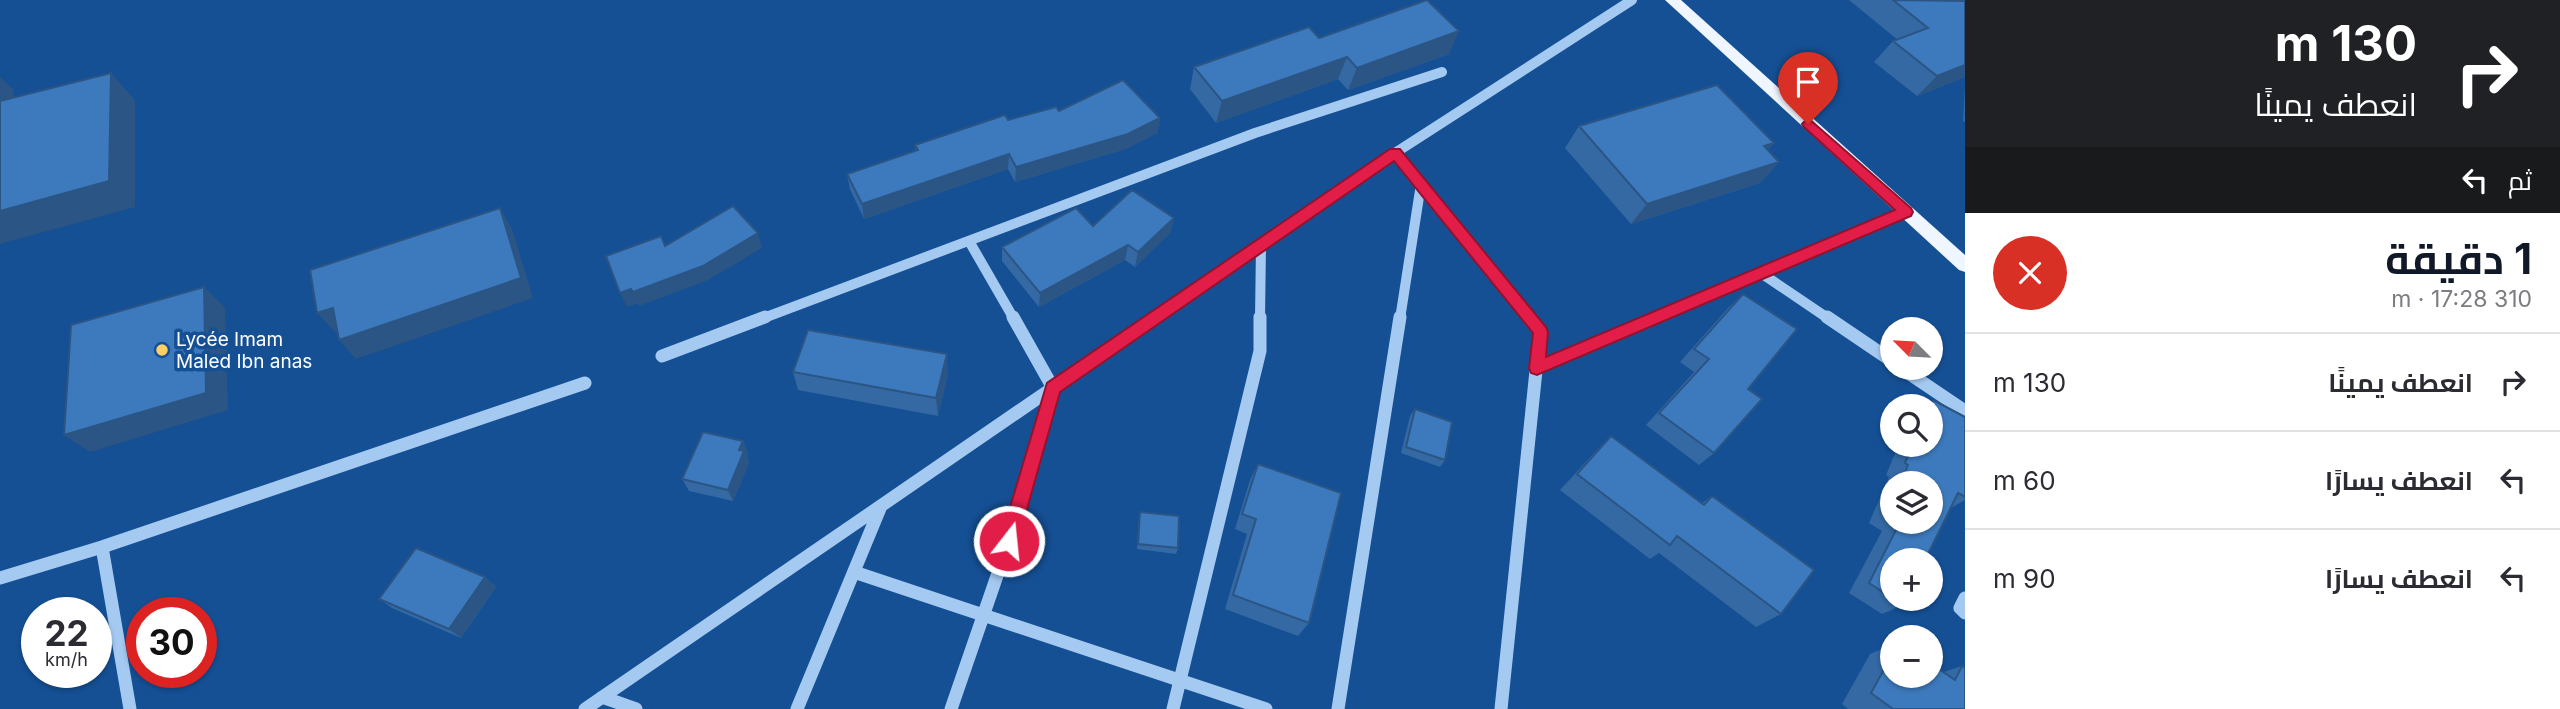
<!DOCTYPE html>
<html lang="ar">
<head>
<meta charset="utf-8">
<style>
	:root { --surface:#fff; --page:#f7f7f7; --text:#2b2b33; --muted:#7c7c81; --line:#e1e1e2; --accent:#111827 }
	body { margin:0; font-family:Inter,Cairo,sans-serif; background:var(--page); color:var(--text); direction:rtl; height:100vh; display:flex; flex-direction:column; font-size:26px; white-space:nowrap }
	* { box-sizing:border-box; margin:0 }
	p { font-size:23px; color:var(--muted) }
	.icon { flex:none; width:38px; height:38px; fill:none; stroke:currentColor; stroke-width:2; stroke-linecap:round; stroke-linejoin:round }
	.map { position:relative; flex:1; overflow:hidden; direction:ltr }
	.drawer { display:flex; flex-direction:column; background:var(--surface); width:595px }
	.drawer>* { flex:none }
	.banner { background:#202124; color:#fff; overflow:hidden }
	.needle { width:46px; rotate:294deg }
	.buttons { position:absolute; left:1880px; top:317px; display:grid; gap:14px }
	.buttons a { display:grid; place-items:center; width:63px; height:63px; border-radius:50%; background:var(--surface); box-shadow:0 2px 5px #0004; font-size:35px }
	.speed { position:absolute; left:21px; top:597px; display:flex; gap:14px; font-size:35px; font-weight:700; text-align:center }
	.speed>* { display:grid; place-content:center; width:91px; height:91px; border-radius:50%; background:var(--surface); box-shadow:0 2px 5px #0004; line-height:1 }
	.speed small { font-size:18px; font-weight:400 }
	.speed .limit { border:10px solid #d22; background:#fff; color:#111 }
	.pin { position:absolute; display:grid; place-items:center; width:60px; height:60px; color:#fff; margin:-72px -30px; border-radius:50% 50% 50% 0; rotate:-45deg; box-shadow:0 0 7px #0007 }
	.pin .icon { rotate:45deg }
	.me { position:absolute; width:77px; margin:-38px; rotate:16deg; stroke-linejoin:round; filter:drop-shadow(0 0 5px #0008) }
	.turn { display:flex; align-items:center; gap:24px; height:147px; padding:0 28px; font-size:32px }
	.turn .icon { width:91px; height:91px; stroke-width:2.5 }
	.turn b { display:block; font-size:49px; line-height:60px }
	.then { display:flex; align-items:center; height:66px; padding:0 28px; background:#0003; gap:14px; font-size:26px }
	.round { display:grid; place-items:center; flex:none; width:74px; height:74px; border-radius:37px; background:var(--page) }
	.overview { display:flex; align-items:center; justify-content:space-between; height:119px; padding:0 28px }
	h1 { font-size:42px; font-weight:700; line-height:52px; color:var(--accent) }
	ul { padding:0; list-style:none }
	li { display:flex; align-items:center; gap:21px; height:98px; padding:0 28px; border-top:2px solid var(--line) }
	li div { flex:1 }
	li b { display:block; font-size:26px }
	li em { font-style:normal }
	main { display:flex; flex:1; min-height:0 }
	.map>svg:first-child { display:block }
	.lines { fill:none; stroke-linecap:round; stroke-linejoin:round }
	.minor-far1 { stroke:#a5caf2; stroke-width:10 }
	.minor { stroke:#a5caf2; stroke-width:13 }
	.major { fill:#eff6ff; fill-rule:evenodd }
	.wall { fill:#3469a3; fill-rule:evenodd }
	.shaded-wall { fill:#2b5584 }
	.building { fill:#3d7abd; stroke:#2b5584; stroke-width:2 }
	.route { fill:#e11d48; stroke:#92132f; stroke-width:2 }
	.poi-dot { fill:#ffce65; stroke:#155095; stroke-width:2.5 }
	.labels { text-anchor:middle; stroke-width:7; stroke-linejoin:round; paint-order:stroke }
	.poi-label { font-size:19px; fill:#fff; stroke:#155095; text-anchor:start }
</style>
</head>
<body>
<main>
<section class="drawer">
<div class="banner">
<div class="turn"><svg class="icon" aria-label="right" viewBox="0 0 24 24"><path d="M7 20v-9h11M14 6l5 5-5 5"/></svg><div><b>130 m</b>انعطف يمينًا</div></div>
<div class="then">ثم<svg class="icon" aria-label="left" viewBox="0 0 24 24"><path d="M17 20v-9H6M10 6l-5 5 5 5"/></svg></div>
</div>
<div class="overview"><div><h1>1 دقيقة</h1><p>310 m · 17:28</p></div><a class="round" style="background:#d93025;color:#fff"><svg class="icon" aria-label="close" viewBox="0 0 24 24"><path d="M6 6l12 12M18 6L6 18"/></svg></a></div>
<ul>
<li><svg class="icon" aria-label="right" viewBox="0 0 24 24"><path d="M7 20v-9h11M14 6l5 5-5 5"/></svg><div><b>انعطف يمينًا</b></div><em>130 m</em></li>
<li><svg class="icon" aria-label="left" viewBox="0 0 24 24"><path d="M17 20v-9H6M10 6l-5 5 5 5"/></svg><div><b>انعطف يسارًا</b></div><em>60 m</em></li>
<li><svg class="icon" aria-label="left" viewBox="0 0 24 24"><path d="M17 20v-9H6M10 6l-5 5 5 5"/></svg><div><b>انعطف يسارًا</b></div><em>90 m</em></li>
</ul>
</section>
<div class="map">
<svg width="1965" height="709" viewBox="0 0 1965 709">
	<rect width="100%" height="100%" fill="#155095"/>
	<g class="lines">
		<!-- minor-far1 -->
		<path class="minor-far1" d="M1395,153L1529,319
			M969,241L1014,319
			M1761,273L1829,319
			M761,319L1255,133L1442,72
			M1153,319L1395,153L1632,0
			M1260,319L1261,245
			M1400,319L1421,184
			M1653,319L1906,212"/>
		<!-- minor -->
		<path class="minor" d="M1827,317L1892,361
			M662,356L765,317
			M1537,368L1657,317
			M1901,368L1965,411
			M102,547L130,709
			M854,572L1266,709
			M0,578L102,547L585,383
			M1965,598L1960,608L1965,613
			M602,697L636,709
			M585,709L1156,317
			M797,709L881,506
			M951,709L1009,541L1053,388L1013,317
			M1173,709L1260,351V317
			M1338,709L1400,317
			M1501,709L1540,332L1528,317"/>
		<!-- major -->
		<path class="major" d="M1665,0H1681L1965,255V272L1959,270Z"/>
	</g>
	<!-- wall -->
	<path class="wall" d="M1849,0H1964L1965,1V77L1917,96L1874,62L1893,41L1898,40Z
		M1319,38L1449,54L1348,90L1338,79L1216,123L1190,89L1194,67Z
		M1965,85V122L1963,121Z
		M1059,111L1160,118L1157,133L1125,149L1015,182L1008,169L864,219L850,189L847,174L916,151L915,145L1008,120Z
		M1579,126L1774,143L1768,150L1779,162L1760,183L1631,224L1565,148Z
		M1174,218L1170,233L1135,267L1125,260L1039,307L1002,261V247L1093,226Z
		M1743,294L1748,389L1714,453L1699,465L1646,425L1694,372L1680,362L1728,308Z
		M793,372L948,373L938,416L798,390Z
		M1933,400L1965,417V500L1951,508L1892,560V598H1906L1903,605L1882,614L1849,593L1882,531L1869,523L1889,477L1886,475L1899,444H1930V406H1924ZM1892,483H1930V522H1892Z
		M1415,409L1445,460L1440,467L1401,453L1410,416Z
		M1611,436L1702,503L1712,496L1781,614L1756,627L1659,553L1650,559L1560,490L1594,453Z
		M743,441L748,453L747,456L749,463L733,501L689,491L682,479Z
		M1258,464L1309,623L1298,636L1225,609L1247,534L1235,529L1250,480Z
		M1140,512L1178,548L1176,554L1137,549L1139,518Z
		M485,577L496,587L461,638L392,608L379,599Z
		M1892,645V676L1944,672L1962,666L1965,709H1848L1842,704L1870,654Z"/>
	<!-- shaded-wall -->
	<path class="shaded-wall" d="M1459,31L1449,54L1348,90L1357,68Z
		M1347,57L1338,79L1216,123L1222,101Z
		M1965,65V77L1917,96L1937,76Z
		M111,73L135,100V207L0,244V211Z
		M0,77L14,90L10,132L0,122Z
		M1160,118L1157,133L1125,149L1015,182L1016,167Z
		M1774,143L1755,164L1764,146Z
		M1009,154L1008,169L864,219L862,204Z
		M1779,162L1760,183L1631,224L1647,204Z
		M500,208L512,229L533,298L356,359L339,340Z
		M1174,218L1170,233L1135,267L1138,252Z
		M758,233L762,248L708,280L639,306L638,303L627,307L620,293Z
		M1128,245L1125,260L1039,307L1040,293Z
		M204,287L225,307L228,410L90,452L64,435Z
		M333,308L350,327L335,332L317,313Z
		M947,354L948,373L938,416L936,398Z
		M743,441L748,453L747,456L749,463L733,501L728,490L739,450Z
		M485,577L496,587L461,638L449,629Z"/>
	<!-- building -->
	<path class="building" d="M1427,0L1459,31L1357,68L1347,57L1222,101L1194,67L1309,27L1319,38Z
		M1893,0L1965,1V65L1937,76L1893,41L1928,28Z
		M111,73L109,181L0,211V101Z
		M1123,80L1160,118L1128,134L1016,167L1009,154L862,204L847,174L918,150L915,145L1005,115L1008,120L1056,107L1059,111Z
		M1717,85L1774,143L1764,146L1779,162L1647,204L1579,126Z
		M1132,190L1174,218L1138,252L1128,245L1040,293L1002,247L1076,208L1093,226Z
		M733,206L758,233L703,266L633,292L631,289L620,293L606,256L661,236L665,246Z
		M500,208L521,278L339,340L333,308L317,313L310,270Z
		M204,287L206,393L64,435L71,325Z
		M1743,294L1797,329L1748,389L1762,399L1714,453L1659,413L1709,359L1694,349Z
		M808,330L947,354L936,398L793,372Z
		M1933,400L1965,417V497L1958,493L1925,560H1892V598L1869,583L1900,522H1930V483H1901L1908,465L1905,463L1913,444H1930V406Z
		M1415,409L1452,422L1445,460L1406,447Z
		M703,432L743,441L739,450L744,451L728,490L682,479Z
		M1611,436L1704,505L1712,496L1814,570L1781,614L1677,536L1670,545L1577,474Z
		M1258,464L1341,493L1309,623L1233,595L1256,519L1242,514Z
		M1892,503V514L1888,512Z
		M1140,512L1179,516L1178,548L1138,544Z
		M416,548L485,577L449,629L379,599Z
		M1893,598H1906L1903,605Z
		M1892,655V676H1930V663L1955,680L1962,666L1965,668V709H1893L1871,693Z"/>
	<!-- route -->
	<path class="route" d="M1808,118L1911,208L1913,212L1911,216L1537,375L1531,373L1529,368L1533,333L1394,161L1060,392L1018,541L1015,547L1009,550L1003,547L1000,541L1047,383L1390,149H1400L1546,327L1548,332L1546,357L1895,210L1804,127L1802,124Z"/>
	<!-- markers -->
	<circle class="poi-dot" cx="162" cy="350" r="7"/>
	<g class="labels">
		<!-- poi labels -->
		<g class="poi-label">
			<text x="176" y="346">Lycée Imam<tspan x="176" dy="22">Maled Ibn anas</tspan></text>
		</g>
	</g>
</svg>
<div class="buttons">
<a><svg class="needle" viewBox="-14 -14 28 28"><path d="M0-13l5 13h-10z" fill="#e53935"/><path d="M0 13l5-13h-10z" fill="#7c7c81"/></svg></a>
<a><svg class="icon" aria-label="search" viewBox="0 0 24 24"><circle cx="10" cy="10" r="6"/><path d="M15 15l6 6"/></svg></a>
<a><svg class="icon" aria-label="layers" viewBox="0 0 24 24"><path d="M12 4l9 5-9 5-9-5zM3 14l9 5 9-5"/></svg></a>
<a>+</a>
<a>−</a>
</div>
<div class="speed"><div>22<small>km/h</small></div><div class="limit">30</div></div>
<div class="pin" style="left:1808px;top:124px;background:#d93025"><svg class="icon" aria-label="arrive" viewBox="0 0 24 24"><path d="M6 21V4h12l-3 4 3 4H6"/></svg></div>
<svg class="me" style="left:1009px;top:541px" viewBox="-20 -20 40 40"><circle r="17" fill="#e11d48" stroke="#fff" stroke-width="3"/><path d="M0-11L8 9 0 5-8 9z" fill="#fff"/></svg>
</div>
</main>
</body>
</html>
